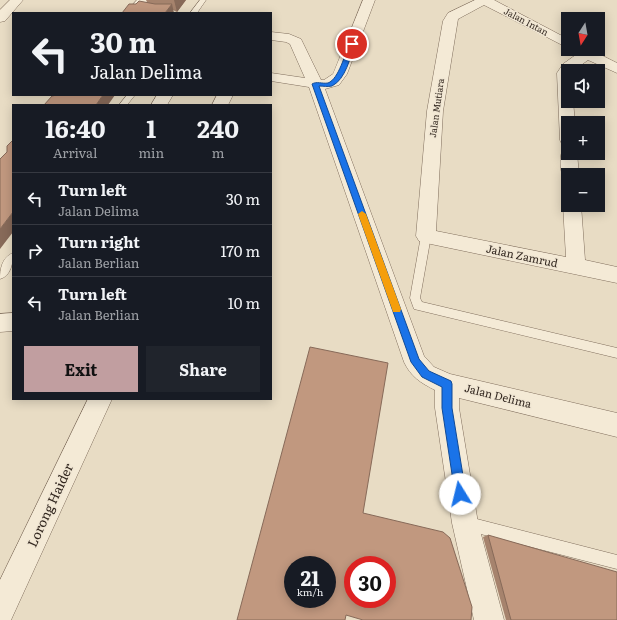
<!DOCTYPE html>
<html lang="en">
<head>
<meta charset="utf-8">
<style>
	:root { --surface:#171b24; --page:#20242c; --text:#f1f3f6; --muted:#9ea1a6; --line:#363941; --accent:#c19ea0 }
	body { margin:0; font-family:Literata,serif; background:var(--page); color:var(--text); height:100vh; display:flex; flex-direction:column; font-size:15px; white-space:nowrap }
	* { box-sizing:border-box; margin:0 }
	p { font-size:13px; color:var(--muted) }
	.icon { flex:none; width:22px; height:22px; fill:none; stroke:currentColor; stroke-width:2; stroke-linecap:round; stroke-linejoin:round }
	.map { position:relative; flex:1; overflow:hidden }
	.panel { position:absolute; left:12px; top:104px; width:260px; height:296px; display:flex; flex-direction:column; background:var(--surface); border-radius:0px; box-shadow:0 2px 10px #0003 }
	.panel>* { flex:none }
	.top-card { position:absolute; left:12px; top:12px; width:260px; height:84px; border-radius:0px; box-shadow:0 2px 10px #0003; background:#171b24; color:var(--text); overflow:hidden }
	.needle { width:26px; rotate:191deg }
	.tools { position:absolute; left:561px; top:12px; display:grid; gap:8px }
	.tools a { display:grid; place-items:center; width:44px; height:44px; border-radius:0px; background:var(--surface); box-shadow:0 2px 10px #0003; font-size:20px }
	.speed { position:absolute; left:284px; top:556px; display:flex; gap:8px; font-size:20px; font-weight:700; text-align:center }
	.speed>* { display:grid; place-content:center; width:52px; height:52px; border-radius:50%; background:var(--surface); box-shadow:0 2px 10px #0003; line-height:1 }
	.speed small { font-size:10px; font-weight:400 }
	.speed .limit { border:6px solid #d22; background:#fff; color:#111 }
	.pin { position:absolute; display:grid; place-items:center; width:34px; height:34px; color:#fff; margin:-17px; border:2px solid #fff; border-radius:50%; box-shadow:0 1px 4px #0007 }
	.me { position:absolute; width:44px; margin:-22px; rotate:351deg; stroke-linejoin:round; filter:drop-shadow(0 0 3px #0008) }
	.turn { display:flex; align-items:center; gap:14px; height:84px; padding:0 12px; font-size:18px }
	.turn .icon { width:52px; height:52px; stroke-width:2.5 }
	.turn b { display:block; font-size:28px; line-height:34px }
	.eta { display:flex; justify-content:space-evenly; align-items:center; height:68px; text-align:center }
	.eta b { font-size:24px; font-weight:700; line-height:28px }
	.action { display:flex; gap:8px; margin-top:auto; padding:8px 12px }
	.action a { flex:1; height:46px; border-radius:0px; background:var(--accent); color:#111; font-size:16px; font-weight:700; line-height:46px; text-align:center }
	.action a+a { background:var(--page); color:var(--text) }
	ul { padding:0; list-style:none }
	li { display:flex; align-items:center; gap:12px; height:52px; padding:0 12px; border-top:1px solid var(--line) }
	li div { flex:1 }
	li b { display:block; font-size:15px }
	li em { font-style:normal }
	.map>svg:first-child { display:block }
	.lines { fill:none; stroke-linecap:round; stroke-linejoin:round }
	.service-casing { stroke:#806e5d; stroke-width:1 }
	.minor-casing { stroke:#806e5d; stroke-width:1 }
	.service { fill:#f4ead6; fill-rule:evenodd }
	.minor { fill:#f4ead6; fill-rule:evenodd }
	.wall { fill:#a6836d }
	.shaded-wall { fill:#876a59 }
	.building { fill:#c1987f; stroke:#876a59; fill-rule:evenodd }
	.route { fill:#1a73e8; stroke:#114b97 }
	.slow { fill:#f59e0b }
	.labels { text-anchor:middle; stroke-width:3; stroke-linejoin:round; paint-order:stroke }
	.far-street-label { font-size:9px; fill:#32271f; stroke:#f0e6d3 }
	.street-label { font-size:11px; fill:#32271f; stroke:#f0e6d3 }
	.near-street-label { font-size:13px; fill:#32271f; stroke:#f0e6d3 }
</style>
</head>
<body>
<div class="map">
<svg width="617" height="620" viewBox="0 0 617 620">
	<rect width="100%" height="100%" fill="#e8dcc4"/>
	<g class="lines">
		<!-- service casing -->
		<g class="service-casing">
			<path id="service" d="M200,0H206L197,13H190Z
				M127,95H135L127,105H119Z
				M426,232L430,233L431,236L420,298L422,302L617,348V358L414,309L410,298L421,236L422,233Z
				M13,253C13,263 11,276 0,279C0,269 2,257 13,253Z
				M465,516L617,555V569L465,530L460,528L458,523L460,518Z"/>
		</g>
		<!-- minor casing -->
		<g class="minor-casing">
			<path id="minor" d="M10,0H23L5,21L0,22V10Z
				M137,0H150L139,13H125Z
				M363,0H375L347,74L339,85L325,89L424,356L434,367L450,374L617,413V437L459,398V408L478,523L504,620H474L452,523L435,408V390C421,383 411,377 404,362L309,87L271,81V73L305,78L290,44L286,42L271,40V32L289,34L301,39L321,80H324L333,74Z
				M475,0H494L568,39V48L484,5L458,19L443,111L436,231L566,257L563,205L566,200L568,199V205H581L585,260L617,267V283L426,243L419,241L416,236L427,111L443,21L448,13Z
				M571,49H589L617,63V73L588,60L573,71H568V101H573L575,123H568V146L562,144L560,140L557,73L563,64L577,54Z
				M157,95H173L167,105H151Z
				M217,95H233L228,105H212Z
				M568,148V153H577L579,175H568V181L564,179C560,172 559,156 563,149Z
				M13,313V331L0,332V314Z
				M88,399H112L11,620H0V580Z"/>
		</g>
		<!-- service -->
		<use href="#service" class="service"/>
		<!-- minor -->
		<use href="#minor" class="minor"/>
	</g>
	<!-- wall -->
	<path class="wall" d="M146,0H186L177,12L173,10L136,4L147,2Z
		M488,535L617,620H506L483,537Z"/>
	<!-- shaded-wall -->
	<path class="shaded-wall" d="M174,0H186L177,12Z
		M172,4L174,13H165Z
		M103,95H115L108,105H96Z
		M13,212V232L0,249V229Z"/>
	<!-- building -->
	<path class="building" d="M139,1L155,4H172L165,13H122L129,4H136Z
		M57,95H103L96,105H44L52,96Z
		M13,140V212L0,229V159L7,152V146Z
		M310,347L388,363L363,513L443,532L450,538L472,607L471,620H363L346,615L345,620H237ZM293,565H327V599H293ZM353,565H387V599H353Z
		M488,535L617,572V620H511Z"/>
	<!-- route -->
	<path class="route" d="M350,43L355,44C350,57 346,79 332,86C328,87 323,86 319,86L419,359L429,371L451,381L452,384V408L466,494L464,498L460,500L456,498L455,494L442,408V387L422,377L411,362L312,84C317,81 322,84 328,83C339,79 345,53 350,43Z"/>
	<!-- slow -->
	<path class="slow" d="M362,211L366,214L401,309L400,312H393L392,309L358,214Z"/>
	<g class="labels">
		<!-- far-street labels -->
		<g class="far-street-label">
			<text transform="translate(526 22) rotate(28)" y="3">Jalan Intan</text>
			<text transform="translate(437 108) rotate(-82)" y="3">Jalan Mutiara</text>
		</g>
		<!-- street labels -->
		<g class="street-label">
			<text transform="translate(522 256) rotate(12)" y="4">Jalan Zamrud</text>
			<text transform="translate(498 396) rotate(14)" y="4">Jalan Delima</text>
		</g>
		<!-- near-street labels -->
		<g class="near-street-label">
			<text transform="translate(50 505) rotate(-65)" y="5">Lorong Haider</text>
		</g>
	</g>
</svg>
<div class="tools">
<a><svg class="needle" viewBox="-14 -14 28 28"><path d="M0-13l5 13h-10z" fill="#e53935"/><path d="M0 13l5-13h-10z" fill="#9ea1a6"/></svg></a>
<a><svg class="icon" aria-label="sound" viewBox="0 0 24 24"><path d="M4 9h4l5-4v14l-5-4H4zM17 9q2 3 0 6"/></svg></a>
<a>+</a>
<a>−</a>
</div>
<div class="speed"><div>21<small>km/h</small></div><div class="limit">30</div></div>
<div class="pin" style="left:352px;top:44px;background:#d93025"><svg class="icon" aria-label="arrive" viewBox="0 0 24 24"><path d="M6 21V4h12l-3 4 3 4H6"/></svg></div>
<svg class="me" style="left:460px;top:494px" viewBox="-20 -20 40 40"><circle r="19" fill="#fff"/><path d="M0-13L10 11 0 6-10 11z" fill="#1a73e8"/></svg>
<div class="top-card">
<div class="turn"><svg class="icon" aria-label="left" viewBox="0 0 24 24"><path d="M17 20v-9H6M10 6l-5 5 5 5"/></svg><div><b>30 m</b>Jalan Delima</div></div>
</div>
<section class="panel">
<div class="eta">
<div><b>16:40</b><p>Arrival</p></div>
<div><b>1</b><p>min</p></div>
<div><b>240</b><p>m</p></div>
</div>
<ul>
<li><svg class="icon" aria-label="left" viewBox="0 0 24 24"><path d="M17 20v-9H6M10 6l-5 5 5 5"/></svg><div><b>Turn left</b><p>Jalan Delima</p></div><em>30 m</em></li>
<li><svg class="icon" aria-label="right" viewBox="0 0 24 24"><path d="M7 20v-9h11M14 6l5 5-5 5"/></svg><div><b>Turn right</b><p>Jalan Berlian</p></div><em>170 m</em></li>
<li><svg class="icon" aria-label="left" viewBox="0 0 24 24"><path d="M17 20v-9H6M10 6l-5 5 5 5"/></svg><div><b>Turn left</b><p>Jalan Berlian</p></div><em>10 m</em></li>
</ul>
<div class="action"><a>Exit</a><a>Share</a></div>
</section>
</div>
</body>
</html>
